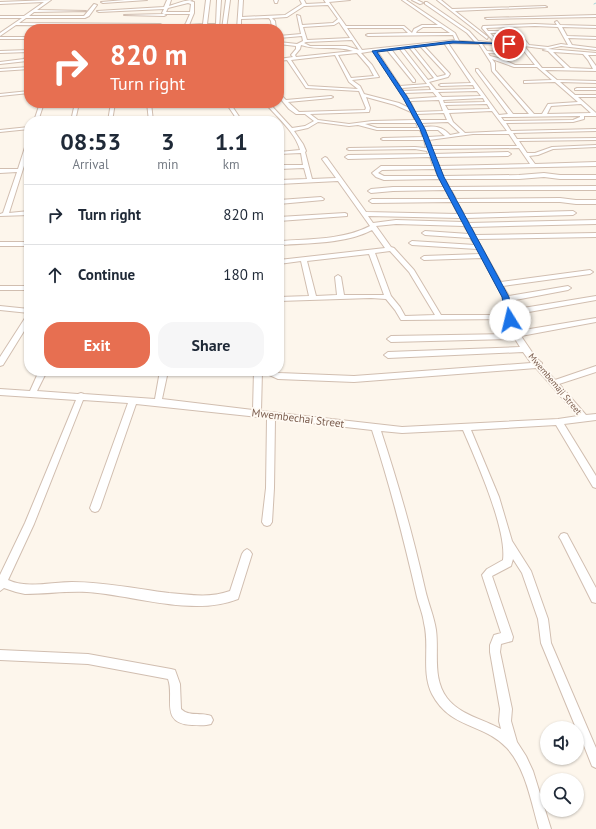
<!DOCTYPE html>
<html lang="en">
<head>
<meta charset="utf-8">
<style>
	:root { --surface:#fff; --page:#f6f6f7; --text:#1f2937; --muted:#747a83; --line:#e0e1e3; --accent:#e76f51 }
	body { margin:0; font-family:"PT Sans",sans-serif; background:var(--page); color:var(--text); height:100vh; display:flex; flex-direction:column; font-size:15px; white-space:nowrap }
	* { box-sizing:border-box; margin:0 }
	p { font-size:13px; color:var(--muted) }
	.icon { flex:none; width:22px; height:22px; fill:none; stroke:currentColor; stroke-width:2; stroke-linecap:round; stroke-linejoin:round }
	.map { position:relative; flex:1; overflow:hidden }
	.side { position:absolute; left:24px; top:116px; width:260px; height:260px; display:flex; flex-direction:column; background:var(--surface); border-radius:16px; box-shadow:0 1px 3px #0004 }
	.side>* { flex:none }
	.banner { position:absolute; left:24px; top:24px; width:260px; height:84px; border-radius:16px; box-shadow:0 1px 3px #0004; background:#e76f51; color:#fff; overflow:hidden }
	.controls { position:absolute; left:540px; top:721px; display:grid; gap:8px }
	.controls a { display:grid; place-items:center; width:44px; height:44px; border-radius:50%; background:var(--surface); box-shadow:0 1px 3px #0004; font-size:20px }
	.pin { position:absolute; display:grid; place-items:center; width:34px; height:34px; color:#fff; margin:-17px; border:2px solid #fff; border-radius:50%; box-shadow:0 1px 4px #0007 }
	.me { position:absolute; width:44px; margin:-22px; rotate:351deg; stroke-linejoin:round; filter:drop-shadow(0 0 3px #0008) }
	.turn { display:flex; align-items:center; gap:14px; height:84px; padding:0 20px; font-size:18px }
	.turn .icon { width:52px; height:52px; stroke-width:2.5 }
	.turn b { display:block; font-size:28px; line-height:34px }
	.eta { display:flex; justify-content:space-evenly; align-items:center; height:68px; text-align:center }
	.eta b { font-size:24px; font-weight:800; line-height:28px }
	.action { display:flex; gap:8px; margin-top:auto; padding:8px 20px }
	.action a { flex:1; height:46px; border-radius:16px; background:var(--accent); color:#fff; font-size:16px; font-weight:800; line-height:46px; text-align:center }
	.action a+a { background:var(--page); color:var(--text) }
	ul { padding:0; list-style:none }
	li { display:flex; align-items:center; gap:12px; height:60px; padding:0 20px; border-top:1px solid var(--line) }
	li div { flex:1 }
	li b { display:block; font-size:15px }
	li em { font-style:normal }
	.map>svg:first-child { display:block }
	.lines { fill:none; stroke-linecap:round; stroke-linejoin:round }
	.stream { stroke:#a5d3da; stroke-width:1 }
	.minor-casing { stroke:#d1beb0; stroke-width:2 }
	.minor { fill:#fff; fill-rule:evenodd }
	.route { fill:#1a73e8; stroke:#114b97 }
	.labels { text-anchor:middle; stroke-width:3.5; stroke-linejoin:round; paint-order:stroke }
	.far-street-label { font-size:9px; fill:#7a5c4d; stroke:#fffaf3 }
	.street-label { font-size:11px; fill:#7a5c4d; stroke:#fffaf3 }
</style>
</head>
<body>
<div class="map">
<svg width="596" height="829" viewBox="0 0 596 829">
	<rect width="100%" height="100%" fill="#fdf6ec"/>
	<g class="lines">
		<!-- stream -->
		<path class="stream" d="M594,4L596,3"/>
		<!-- minor casing -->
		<g class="minor-casing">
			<path id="minor" d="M51,0L37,10L86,11L34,12L29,16H84L94,4L97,5L89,16L85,18H26L19,23L160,24L162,25L160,26L16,25L0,36V33L22,18H0V16H24L44,2L0,4V2Z
				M125,0H147L103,3L101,2Z
				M167,0H171L169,6C175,4 186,0 192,0L190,1L194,2V13L189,25L203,24L206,0H210L207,24H216L217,0H221L219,29H215V26L188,27L186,29H182L186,23L190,14H164L166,15L164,16L124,15L164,14L162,13L164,9L99,12L97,11L164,7ZM188,3L191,4L190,12H166L168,8Z
				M226,0H230L226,29H222Z
				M239,0H243L242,17L285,15L302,4L300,0H304L306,4L326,3L324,0H350L329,2L346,26H404L412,33L414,29L422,25H438L402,0H406L455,33L459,41L475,42L467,33L425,4V2H427L469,31L478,41L495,43L482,28L483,26L535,24L557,25L555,22L557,21L560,25L596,26V28L562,27L567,36L596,37V39L568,38L572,45L596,48V50L561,46L548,49L596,53V55H588L596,66V71L545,70L557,80L596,81V83L560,82L575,95H596V97H578L596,113V116H584V119L573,122L506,123L511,131L596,129V131L513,133L517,139L596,138V140L519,141L527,153H535L552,147L596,145V147L553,149L538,155L529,156L535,164L596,162V166L440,169L443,176L519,175L544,173L560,175H596V179H560L544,177L519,179H445L449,187L596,186V190H451L456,199L560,198L576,200H596V204H576L560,202H457L464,214L573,211L576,213L573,215L466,218L469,223L596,220V224L471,227L475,235L596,233V237L477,239L501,282L590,270L593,272L590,274L503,286L509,296L568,286L571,288L568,290L510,301L511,310L596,296V300L512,315L518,331L596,318V322L521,336L536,358L542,363V366L555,380L596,366V372L559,384L586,415L596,414V420L564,424L596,476V488L593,487L556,425L471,430L499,497L512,541L531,571L548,619L551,643L596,748V768L592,766L577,728H576L541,643L538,619L522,573L513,559L511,566L492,576L513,637L512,641L501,644L500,652L512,709L511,721L517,742L526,756L533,771L551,829H539C531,802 526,769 507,748C484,723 450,729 432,694C421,672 430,646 424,623C423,614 419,605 417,597C404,540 390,485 372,430L275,419L274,488L272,522L270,525L267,526L264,525L262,522L266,488L267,418L136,404L100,508L98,511L95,512L92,511L90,508L128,403L83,400L34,524L8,580C27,589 51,582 72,582C104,582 137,589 169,593C190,595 211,598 230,591L242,554L244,551L247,549L250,551L252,554L238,599C193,617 133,595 87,592C66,591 46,594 25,594L16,592L4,588L0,591V575L25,523L76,400L0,395V389L30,391L39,371H47L37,391L78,394L81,393L84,394L155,399L160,371H168L162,399L253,410L254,371H262L261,411L402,427L558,419L578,416L536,368L354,382L278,379L265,373L264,371H275L279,373L354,376L531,363L523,352L388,358L384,355L388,352L520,347L515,339L391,342L387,339L391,336L512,334L506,319L403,320H401L395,310L386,299L371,298L279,301V297L309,296L301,261L279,264V260L385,248L372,230C345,244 309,243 279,245V241C309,239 343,240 370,226L338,181L279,184V180L307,179L304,168L279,169V165H303L301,153L279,154V152L300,150C296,133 276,116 265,103H269L292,128L305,126L314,121L305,114H296L289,109L279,97V93L286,100L331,96L333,97L331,98L288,102L299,112L365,110L366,108L359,91L306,88L287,60L279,61V59L293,57L291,55L296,49V46L279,44V42L297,44L303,41L302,36L279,38V36L301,34L297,15L300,16L302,25L333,23L338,19L328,5L304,6L287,17L272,18L275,21L276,29H272L271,21L269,18L241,19V25L254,29L241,27V29H237ZM339,22L350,38L307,40L303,27L334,25ZM535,26L558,27L568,45L561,44L548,47L529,45C519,30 505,31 488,31L486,28ZM423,27H441L450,33H416L417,31ZM347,28H403L408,33L368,34L366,35L368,36L453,35L455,40L362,50ZM490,33C504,33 517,32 525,44L499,43ZM352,40L359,50L346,46H310L304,43L306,42ZM444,43L471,83L441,84L439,85L441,86L473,85L475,89L436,90L429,82L448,77L450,74L424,46ZM448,43L479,44L491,63L492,71L529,114H513L478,69H476V71L508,114L499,115L467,71ZM482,44L520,46L535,65H515L502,59L490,56L488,53L510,54L512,53L487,51ZM301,45C318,51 336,45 353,51L296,57L295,55L300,49ZM420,46L446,74L445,75L437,77L413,47ZM524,46L547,49L543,50L548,51L565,68H542ZM409,47L434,78L428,80L403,48ZM399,48L427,84L400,86L377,51L387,50L413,82H415V80L391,49ZM373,51L404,98L409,108L399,103L364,94L360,86L353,81L352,80L379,77L372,65L361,53ZM553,52L583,54L588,60L593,69L570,68ZM357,53L369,67L374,76L351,78L338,55ZM335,55L349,82L358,89L308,86L291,60ZM492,59L514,67H537L552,80L525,81H524V83L555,82L578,102L548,104L542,114H534L495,70V63ZM429,86L431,90L403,91L402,88ZM477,91L481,96L442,97L438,92ZM433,92L437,97L408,99L405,93ZM366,97L395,105L411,112L415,120L372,121L349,124L318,120L310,114L369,112L370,108ZM483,98L485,102L444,103L443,100ZM439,100L443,111L415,112L410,101ZM487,104L490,109L448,110L445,105ZM581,104L591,113L547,114L551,106ZM492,111L507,131L465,133L453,122L449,113ZM444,113L447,120H419L416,114ZM580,116V117L573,120L504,121L501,117ZM318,122L349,126L358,125L377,130H420L423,137L383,138L381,139L383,140H424L426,148L415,147L349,148L347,149L349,150L415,149L427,151L428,154L348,155L345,157L348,159L430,157L433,166H381L372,173L376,177L384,180L440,179L444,187H393L371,189L368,191L371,193L393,191L446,190L450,199H372L369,201L372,203L452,202L458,214L366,212L327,158L325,157L322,159L336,178L312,179L305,152L306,151L303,144L294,131L308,128ZM448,122L460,133L450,135C442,126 434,126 423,127L421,123ZM372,123H416L418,128H377L365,124ZM424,130H438L445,136L428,137ZM473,134H509L517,146H431L429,140ZM519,148L530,164L439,166L435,157L508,156L511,154L508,152L433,154L432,149ZM435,169L438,176H384L378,173L382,170ZM368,216L460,218L463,222L396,220L373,223ZM396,224L464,226L469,234L425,231L422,233L425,235L470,238L475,245L412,241L409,243L412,245L477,249L480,254L424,256L421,258L424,260L482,258L503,297L505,315H441L414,270L394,248L391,247L376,226ZM390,251L409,272L435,315L405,316L400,307L391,296L375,253ZM369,254L384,295H344L341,277L338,275L335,277L337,295L316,296L307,261ZM463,430C476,460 507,529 503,560L487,569L482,575L501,633L494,635L490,645V652L500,709L499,721L501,729C483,719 460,715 447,698C432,678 439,653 436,630C434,616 428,603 425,589C413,535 398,483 381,431L402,433Z
				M274,0H278L277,3H275Z
				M412,0H417L423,3L420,4Z
				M437,0H441L452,9L545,6L547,7L455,11L488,37L487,39Z
				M596,15V17L487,19L485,18Z
				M0,37H29V39H0Z
				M29,50V58L27,61L0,64V62L24,59L28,52L0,53V51Z
				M29,67V69L0,71V69Z
				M577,88H596V90H575V89Z
				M29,91V93L0,96V94Z
				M40,103H44L38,121H34Z
				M75,103H79L75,121H71Z
				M111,103H115L112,121H108Z
				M147,103H151L153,121H149Z
				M226,103H230L242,121H238Z
				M29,127V129L0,132V130Z
				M27,141H29V150L9,213L29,211V215L0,216V214L3,213L17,172L0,173V169H18Z
				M321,197L324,199L323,200L279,204V200Z
				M345,213L347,214V216L279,221V217Z
				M0,242H29V246H0Z
				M0,286H29V290H0Z
				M0,306L29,309V313L0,310Z
				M27,315H29V323L3,365L0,366V357Z
				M564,533L567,534L596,588V603L592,602L561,540L559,537L561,534Z
				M0,650L88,654L171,669L175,670L180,684L181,709C189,717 201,712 211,716L213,720L211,724C205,726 198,725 192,725C159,724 175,697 168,679L88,664L0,660Z"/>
		</g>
		<!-- minor -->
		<use href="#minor" class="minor"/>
	</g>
	<!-- route -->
	<path class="route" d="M453,41L511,44L453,43L377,52L408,98L425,129L444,177L509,297L513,320L510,323L506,320L502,297L438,177L420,129L403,98L372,51Z"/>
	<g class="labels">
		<!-- far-street labels -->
		<g class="far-street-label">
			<text transform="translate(555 384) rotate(50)" y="3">Mwembemaji Street</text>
		</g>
		<!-- street labels -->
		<g class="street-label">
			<text transform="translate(298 418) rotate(7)" y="4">Mwembechai Street</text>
		</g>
	</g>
</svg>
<div class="controls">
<a><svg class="icon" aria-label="sound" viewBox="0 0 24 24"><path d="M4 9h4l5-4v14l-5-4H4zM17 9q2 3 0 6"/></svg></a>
<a><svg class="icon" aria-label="search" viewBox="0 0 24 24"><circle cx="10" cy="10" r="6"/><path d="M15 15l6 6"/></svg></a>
</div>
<div class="pin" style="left:509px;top:44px;background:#d93025"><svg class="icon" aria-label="arrive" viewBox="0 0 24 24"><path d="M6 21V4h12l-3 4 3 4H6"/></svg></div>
<svg class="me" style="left:510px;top:320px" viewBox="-20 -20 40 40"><circle r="19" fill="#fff"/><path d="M0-13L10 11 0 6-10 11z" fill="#1a73e8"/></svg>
<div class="banner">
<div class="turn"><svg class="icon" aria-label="right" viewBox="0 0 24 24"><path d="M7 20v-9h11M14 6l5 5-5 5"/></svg><div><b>820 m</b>Turn right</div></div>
</div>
<section class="side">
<div class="eta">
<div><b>08:53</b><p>Arrival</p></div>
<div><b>3</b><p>min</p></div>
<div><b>1.1</b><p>km</p></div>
</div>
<ul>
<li><svg class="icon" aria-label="right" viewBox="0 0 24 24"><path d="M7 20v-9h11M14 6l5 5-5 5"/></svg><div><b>Turn right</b></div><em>820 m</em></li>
<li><svg class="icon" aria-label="ahead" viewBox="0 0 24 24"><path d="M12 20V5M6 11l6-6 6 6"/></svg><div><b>Continue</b></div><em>180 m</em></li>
</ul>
<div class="action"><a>Exit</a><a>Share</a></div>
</section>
</div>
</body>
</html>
